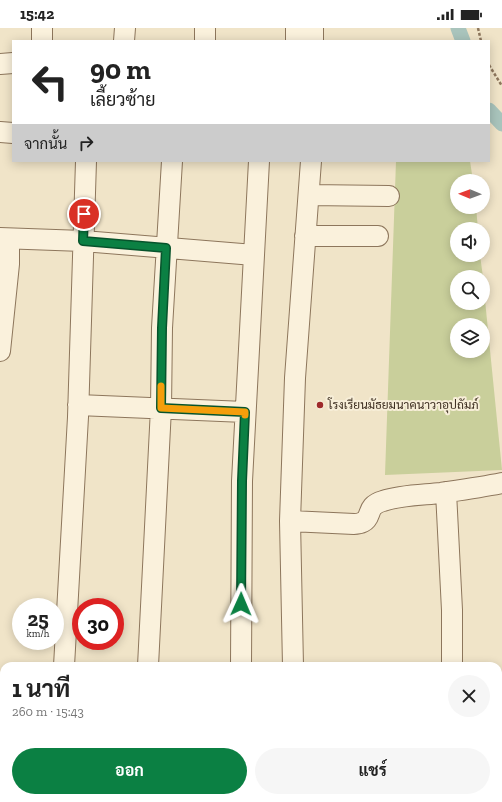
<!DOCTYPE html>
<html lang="th">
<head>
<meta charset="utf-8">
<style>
	:root { --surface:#fff; --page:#f6f6f6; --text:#222; --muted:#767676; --accent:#0b8043 }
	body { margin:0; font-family:"Zilla Slab",Sarabun,serif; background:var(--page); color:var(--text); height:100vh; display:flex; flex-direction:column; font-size:15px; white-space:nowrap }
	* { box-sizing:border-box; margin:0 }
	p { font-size:13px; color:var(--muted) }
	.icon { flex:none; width:22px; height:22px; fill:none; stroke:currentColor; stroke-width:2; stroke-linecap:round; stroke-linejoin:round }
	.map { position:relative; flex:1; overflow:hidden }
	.drawer { position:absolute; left:0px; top:634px; width:502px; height:140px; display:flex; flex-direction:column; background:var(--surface); border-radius:12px 12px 0 0; box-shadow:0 2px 10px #0003 }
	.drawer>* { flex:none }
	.guide { position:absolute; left:12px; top:12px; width:478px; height:122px; border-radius:0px; box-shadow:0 2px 10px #0003; background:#fff; color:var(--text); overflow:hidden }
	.needle { width:26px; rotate:271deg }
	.fabs { position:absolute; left:450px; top:146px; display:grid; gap:8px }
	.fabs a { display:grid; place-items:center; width:40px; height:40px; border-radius:50%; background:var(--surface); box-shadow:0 2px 10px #0003; font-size:20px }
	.speed { position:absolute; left:12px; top:570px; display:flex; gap:8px; font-size:20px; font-weight:700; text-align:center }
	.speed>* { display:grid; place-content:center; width:52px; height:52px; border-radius:50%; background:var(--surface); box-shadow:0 2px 10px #0003; line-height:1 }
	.speed small { font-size:10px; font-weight:400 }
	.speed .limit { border:6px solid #d22; background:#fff; color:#111 }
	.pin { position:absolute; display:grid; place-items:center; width:34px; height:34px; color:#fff; margin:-17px; border:2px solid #fff; border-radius:50%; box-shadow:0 1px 4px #0007 }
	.me { position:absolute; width:44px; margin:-22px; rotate:1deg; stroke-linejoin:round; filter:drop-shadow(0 0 3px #0008) }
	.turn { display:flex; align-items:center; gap:14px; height:84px; padding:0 12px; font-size:18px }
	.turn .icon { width:52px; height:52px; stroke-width:2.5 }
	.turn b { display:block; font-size:28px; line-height:34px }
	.then { display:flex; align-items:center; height:38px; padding:0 12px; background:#0003; gap:8px; font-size:15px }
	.round { display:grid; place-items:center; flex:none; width:42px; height:42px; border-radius:21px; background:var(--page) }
	.overview { display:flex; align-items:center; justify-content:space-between; height:68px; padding:0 12px }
	h1 { font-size:24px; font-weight:700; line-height:30px }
	.action { display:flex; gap:8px; margin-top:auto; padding:8px 12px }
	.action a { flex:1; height:46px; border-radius:24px; background:var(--accent); color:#fff; font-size:16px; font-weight:700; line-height:46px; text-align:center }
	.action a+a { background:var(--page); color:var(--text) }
	.status { display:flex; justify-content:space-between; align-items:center; height:28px; padding:0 20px; background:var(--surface); direction:ltr }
	.status svg { height:11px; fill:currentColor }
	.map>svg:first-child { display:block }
	.green { fill:#c9cf9b; fill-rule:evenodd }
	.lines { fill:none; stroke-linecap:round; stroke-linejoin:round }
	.canal { stroke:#a9c4bc; stroke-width:15 }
	.minor-casing { stroke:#8d765c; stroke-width:22 }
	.path { stroke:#8d765c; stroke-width:2.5; stroke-dasharray:3 2; stroke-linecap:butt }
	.minor { stroke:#faf1dc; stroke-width:20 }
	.route-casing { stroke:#07532c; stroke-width:10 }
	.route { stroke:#0b8043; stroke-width:7 }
	.slow { stroke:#f59e0b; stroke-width:7 }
	.poi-dot { fill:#9e2a2b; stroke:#f7eed8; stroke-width:1.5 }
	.labels { text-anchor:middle; stroke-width:4; stroke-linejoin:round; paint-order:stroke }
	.poi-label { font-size:12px; fill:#3d2e20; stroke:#f7eed8; text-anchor:start }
</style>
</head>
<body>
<div class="status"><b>15:42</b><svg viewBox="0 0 49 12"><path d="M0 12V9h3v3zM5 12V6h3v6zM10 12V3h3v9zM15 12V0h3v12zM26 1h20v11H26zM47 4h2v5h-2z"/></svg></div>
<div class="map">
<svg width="502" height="774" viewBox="0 0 502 774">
	<rect width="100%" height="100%" fill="#f0e4c8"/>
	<!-- green -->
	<path class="green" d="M396,133H470L473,153H457V179H476L478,201H457V227H480L483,249H457V275H483V252L502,442L385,447ZM457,297H483V323H457Z"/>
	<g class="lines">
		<!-- canal -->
		<path class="canal" d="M458,0L463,13
			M489,82L502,96"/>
		<!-- minor casing -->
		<g class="minor-casing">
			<path id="minor" d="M296,0V13
				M313,0V13
				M42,13V0
				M124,13L125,0
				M205,13V0
				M0,36L13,35
				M0,104L13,105
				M309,167L389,168
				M305,208H378
				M0,210L83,213L254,227
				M0,323L9,236V211
				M78,377L245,384
				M446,464L452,582V638
				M290,493L354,496C357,496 361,495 363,494C373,489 365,478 383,473C401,467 422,467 441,465C461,462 482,459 502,455
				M64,638L78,389L86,133
				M148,638L161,380L162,300L172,133
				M241,638L242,453L259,133
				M293,638L290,493L295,350L311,133
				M446,770V774
				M36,774L37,770
				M242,774L243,770
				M281,774L282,770"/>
		</g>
		<!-- path -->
		<path class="path" d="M478,0L481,13
			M489,37L502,58"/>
		<!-- minor -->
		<use href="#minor" class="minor"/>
	</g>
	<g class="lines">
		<!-- route casing -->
		<g class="route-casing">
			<path id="route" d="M84,186L83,213L166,220L162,300L161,380L245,384L242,453L241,576"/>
		</g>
		<!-- route -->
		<use href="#route" class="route"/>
		<!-- slow -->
		<path class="slow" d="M161,358V380L245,384V387"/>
	</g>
	<!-- markers -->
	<circle class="poi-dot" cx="320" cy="377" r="4"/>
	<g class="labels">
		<!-- poi labels -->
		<g class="poi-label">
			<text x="328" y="381">โรงเรียนมัธยมนาคนาวาอุปถัมภ์</text>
		</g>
	</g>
</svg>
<div class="fabs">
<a><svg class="needle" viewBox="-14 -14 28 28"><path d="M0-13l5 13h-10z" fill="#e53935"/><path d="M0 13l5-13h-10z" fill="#767676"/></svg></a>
<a><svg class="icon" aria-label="sound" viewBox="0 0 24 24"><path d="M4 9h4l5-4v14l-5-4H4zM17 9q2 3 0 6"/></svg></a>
<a><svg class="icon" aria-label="search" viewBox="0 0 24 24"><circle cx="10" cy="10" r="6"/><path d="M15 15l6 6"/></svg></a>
<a><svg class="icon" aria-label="layers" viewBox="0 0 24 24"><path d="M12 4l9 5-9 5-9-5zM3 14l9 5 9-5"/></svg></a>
</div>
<div class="speed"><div>25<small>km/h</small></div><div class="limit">30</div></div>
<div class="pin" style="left:84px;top:186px;background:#d93025"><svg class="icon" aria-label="arrive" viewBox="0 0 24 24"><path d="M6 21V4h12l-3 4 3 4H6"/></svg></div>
<svg class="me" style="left:241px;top:576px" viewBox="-20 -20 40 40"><path d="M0-17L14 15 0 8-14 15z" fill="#0b8043" stroke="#fff" stroke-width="4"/></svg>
<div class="guide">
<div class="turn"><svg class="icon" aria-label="left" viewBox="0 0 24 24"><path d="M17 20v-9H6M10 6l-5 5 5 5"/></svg><div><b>90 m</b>เลี้ยวซ้าย</div></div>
<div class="then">จากนั้น<svg class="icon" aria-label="right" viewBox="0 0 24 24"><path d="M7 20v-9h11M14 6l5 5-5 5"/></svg></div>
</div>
<section class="drawer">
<div class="overview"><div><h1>1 นาที</h1><p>260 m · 15:43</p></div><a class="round"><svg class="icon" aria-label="close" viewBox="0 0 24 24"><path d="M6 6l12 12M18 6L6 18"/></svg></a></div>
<div class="action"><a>ออก</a><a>แชร์</a></div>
</section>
</div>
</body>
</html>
